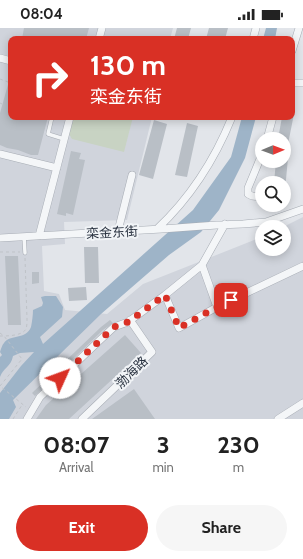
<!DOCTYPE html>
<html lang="en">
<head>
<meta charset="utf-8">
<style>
	:root { --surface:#fff; --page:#f6f6f6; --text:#222; --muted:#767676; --accent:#d93025 }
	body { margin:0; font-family:Cabin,"Noto Sans SC",sans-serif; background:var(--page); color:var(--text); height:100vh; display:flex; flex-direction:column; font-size:15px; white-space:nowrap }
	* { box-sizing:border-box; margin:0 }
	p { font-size:13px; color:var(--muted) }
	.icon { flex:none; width:22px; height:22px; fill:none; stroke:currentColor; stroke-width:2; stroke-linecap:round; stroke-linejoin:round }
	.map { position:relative; height:391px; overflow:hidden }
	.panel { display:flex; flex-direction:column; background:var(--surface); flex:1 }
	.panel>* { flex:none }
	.top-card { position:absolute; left:8px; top:8px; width:287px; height:84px; border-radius:8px; box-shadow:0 2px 10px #0003; background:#d93025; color:#fff; overflow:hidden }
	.needle { width:26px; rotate:89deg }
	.buttons { position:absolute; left:255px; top:104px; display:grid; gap:8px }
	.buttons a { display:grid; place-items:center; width:36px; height:36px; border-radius:50%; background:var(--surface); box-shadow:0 2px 10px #0003; font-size:20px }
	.pin { position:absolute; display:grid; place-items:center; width:34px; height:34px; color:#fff; margin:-17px; border-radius:8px; box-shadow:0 2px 6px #0006 }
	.me { position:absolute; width:44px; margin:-22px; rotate:47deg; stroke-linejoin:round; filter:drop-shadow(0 0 3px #0008) }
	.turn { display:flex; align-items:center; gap:14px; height:84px; padding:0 16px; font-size:18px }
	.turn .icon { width:52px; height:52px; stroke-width:2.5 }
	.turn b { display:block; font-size:28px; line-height:34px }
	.eta { display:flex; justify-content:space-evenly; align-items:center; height:68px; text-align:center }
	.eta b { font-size:24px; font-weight:700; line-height:28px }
	.action { display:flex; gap:8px; margin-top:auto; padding:8px 16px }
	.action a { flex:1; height:46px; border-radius:24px; background:var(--accent); color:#fff; font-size:16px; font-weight:700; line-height:46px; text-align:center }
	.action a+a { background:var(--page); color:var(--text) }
	.status { display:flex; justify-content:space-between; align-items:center; height:28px; padding:0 20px; background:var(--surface); direction:ltr }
	.status svg { height:11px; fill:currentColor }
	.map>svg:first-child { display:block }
	.built { fill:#d0d4dc }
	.green { fill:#c8d3c3 }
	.water { fill:#9eb4c8 }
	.building { fill:#b9bfc6 }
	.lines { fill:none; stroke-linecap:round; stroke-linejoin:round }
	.lane-casing { stroke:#a7acb4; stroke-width:4.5 }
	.street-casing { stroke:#a7acb4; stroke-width:8 }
	.path { stroke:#bfc3c8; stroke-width:1; stroke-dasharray:3 3; stroke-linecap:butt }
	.lane { stroke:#f4f6f8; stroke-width:3.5 }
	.street { stroke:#f4f6f8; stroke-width:7 }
	.route { stroke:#d93025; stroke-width:7; stroke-dasharray:0 12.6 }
	.labels { text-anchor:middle; stroke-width:4; stroke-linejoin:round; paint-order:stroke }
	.street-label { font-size:13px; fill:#2a3341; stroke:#f1f4f7 }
</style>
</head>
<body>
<div class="status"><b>08:04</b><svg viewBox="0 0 49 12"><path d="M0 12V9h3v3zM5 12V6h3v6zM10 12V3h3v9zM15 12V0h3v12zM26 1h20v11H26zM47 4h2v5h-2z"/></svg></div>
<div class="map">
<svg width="303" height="391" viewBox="0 0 303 391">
	<rect width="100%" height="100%" fill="#e2e5ea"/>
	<!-- built -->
	<path class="built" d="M0,0H173L170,11H11V89H152L127,192L64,194L65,216L42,218L44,263L59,266L65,282L107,286L143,256L262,209V221H284V199H283L303,189V391H0Z"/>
	<!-- green -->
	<path class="green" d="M74,89H133L124,124L72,111L69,106Z"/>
	<!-- water -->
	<path class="water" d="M266,0H277L275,11H263Z
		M242,89H256L245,130L219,182L201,204L169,227L101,286L13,372L16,379L9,391H0V365L21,338L34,324L20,325L13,328C11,339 3,340 0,349V329L2,327L0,324C1,321 2,317 4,315C10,306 26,312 31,299C32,294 33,287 33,282L42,278L43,275L41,269L45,268H56L63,279L62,289L40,309L43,316L193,182L231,129Z"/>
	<!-- building -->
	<path class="building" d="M24,0H89L86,11H22Z
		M177,0H191L188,11H174Z
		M209,0H228L225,11H206Z
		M11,46V89H48L38,127H31L18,122L7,120L0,117V85Z
		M292,81H295L286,126L284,125V111H278L282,89H292Z
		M154,92L167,96L153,151L139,147Z
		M187,95L198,98L187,149L175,147Z
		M71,123L81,125L79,131L85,132L73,187L66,185V188L57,186Z
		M284,130H288L285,162H284V155H274L276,133H284Z
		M84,219H98L99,255H85Z
		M5,228H18L21,297H8Z
		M32,244H39V255L32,256Z
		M86,259L87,272L69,273L68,260Z
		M110,292L113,295L103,302L35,368L32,365L101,299Z
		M125,307L141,325L69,391H36L46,377Z
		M134,361L155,391H92Z"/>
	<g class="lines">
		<!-- lane casing -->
		<g class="lane-casing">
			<path id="lane" d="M52,89L48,106L64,111
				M24,208L25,225"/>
		</g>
		<!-- street casing -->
		<g class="street-casing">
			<path id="street" d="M99,11L102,0
				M253,11L256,0
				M292,23L299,0
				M0,30L11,33
				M292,55H303
				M267,111L273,89
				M0,126L57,140
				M262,126L248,160V166L252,168L262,169
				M225,196L202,237L165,267L179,300L217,279L303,238
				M157,201C190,170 215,131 232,89
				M118,203L132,147
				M39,208L70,89
				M0,210L162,201L217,197L243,196L266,194L303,181
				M202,237L217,279
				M27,391L40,369L100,312L114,299L128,294L165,267
				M82,391L152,324L130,292
				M278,391L303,375"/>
		</g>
		<!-- path -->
		<path class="path" d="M0,51L8,54
			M0,75L2,76
			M0,224H20
			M0,305L4,308L22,331L0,358L26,379
			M0,308C7,308 22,308 26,301C27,298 27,294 27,291L25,230
			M13,391L22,377"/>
		<!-- lane -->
		<use href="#lane" class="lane"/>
		<!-- street -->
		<use href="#street" class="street"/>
	</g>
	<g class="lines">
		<!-- route -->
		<path class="route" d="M60,350L114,299L128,294L165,267L179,300L217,279L231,272"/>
	</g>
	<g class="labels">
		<!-- street labels -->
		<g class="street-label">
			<text transform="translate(112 204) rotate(-3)" y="5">栾金东街</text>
			<text transform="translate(131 344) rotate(-44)" y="5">渤海路</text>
		</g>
	</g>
</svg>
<div class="buttons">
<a><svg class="needle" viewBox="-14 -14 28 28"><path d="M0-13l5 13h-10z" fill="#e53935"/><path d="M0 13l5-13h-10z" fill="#767676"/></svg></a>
<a><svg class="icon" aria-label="search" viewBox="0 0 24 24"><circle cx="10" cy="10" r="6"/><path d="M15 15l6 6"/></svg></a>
<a><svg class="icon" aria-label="layers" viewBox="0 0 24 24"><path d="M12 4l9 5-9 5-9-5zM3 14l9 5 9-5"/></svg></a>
</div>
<div class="pin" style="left:231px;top:272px;background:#d93025"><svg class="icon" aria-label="arrive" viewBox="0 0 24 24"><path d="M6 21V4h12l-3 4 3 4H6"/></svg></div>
<svg class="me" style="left:60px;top:350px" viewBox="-20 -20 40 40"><circle r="19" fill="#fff"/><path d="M0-13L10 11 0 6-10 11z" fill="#d93025"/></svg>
<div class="top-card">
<div class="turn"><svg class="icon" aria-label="right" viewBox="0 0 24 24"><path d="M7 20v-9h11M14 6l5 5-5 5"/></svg><div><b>130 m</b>栾金东街</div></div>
</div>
</div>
<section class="panel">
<div class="eta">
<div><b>08:07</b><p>Arrival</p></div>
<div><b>3</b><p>min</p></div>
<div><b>230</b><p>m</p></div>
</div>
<div class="action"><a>Exit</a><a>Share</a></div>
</section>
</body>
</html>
